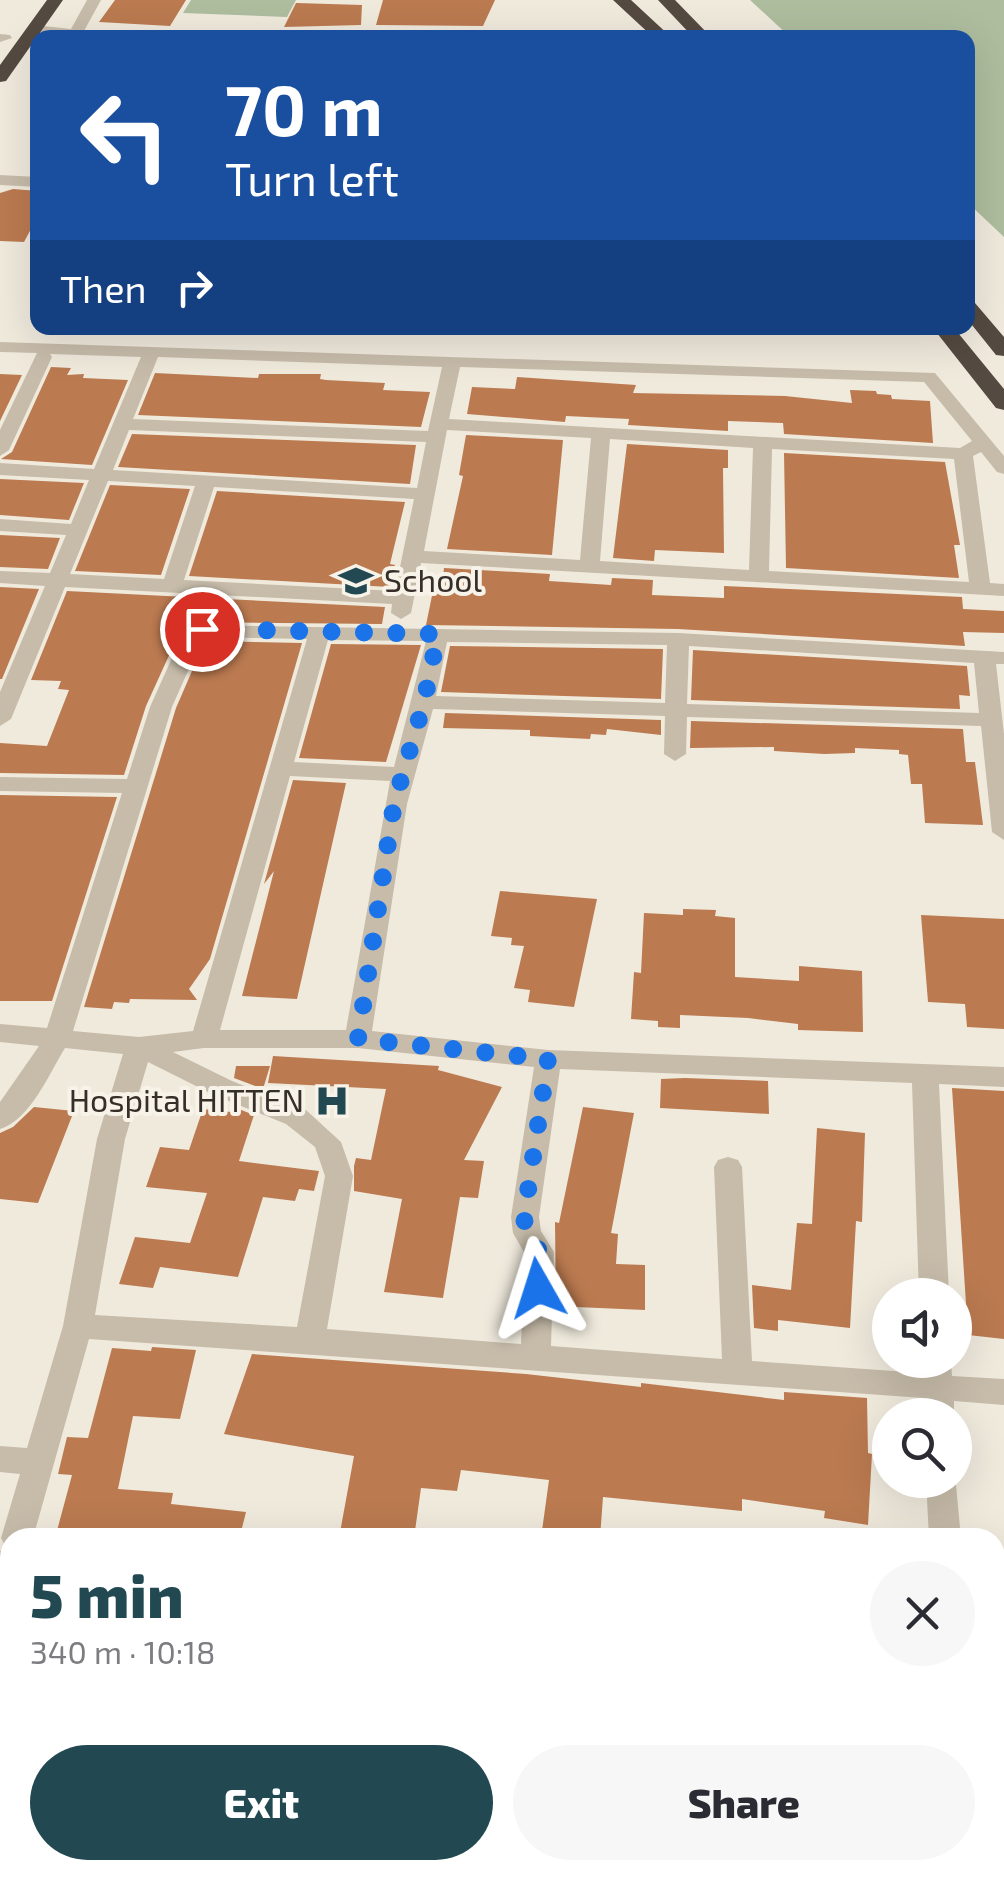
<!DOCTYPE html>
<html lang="en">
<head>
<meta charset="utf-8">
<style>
	:root { --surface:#fff; --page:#f7f7f7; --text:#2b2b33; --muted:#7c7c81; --accent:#224852 }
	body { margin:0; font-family:"Exo 2",sans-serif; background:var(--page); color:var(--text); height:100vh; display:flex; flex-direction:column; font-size:38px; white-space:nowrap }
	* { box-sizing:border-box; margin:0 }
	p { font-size:32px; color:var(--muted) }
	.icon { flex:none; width:55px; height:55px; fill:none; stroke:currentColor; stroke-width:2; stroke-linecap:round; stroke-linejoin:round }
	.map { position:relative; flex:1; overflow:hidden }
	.sheet { position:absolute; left:0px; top:1528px; width:1005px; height:352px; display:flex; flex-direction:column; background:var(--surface); border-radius:30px 30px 0 0; box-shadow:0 10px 40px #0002 }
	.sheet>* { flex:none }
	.hud { position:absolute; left:30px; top:30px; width:945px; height:305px; border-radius:20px; box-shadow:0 10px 40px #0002; background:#1a4fa0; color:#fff; overflow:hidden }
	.fabs { position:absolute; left:872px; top:1278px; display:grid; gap:20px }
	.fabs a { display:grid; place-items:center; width:100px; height:100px; border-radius:50%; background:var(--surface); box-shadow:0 10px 40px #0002; font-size:50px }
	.pin { position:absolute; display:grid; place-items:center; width:85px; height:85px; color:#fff; margin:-42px; border:5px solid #fff; border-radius:50%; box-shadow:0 2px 10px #0007 }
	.me { position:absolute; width:110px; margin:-55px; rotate:354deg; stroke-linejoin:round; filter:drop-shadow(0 0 8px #0008) }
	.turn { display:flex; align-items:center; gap:35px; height:210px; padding:0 30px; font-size:45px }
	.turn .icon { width:130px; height:130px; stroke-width:2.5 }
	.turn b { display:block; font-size:70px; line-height:85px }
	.then { display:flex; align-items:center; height:95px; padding:0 30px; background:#0003; gap:20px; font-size:38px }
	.round { display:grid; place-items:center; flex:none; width:105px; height:105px; border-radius:52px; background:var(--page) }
	.head { display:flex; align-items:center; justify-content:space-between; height:170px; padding:0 30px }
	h1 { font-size:60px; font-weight:800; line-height:75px; color:var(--accent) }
	.action { display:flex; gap:20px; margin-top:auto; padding:20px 30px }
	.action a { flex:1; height:115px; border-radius:60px; background:var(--accent); color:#fff; font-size:40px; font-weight:800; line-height:115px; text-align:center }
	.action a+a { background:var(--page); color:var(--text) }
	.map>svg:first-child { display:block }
	.green { fill:#aebd9e }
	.building { fill:#bb7a50 }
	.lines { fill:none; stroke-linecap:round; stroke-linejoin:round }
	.minor { fill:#c7bcaa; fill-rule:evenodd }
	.highway { fill:#554a41; fill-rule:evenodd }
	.route { stroke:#1a73e8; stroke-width:18; stroke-dasharray:0 32.4 }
	.labels { text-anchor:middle; stroke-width:8; stroke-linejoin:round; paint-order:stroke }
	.poi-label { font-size:32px; fill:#352e29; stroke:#f8f3e9; text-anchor:start }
</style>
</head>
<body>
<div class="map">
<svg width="1004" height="1878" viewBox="0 0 1004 1878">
	<rect width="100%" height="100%" fill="#f0eadd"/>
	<!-- green -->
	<path class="green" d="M191,0H296L287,17L183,13Z
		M750,0H1004V237L968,203V38L790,37Z"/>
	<!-- building -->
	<path class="building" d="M115,0H186L170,26L99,22Z
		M383,0H495L483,26L376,25Z
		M296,3L362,5L361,25L284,27Z
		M13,189L38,191V216L24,242L0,241V193Z
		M51,367L71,368L67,375L84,374L83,378L128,380L92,465L1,459L12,452Z
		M155,373L258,378L259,374H321L320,379L326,380L385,383L383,390L430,392L421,427L138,415Z
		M0,374L22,375L0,421Z
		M517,377L636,385L633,393L785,396L852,403L850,390L876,391L877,394L891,395L892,399L930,401L933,443L784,434L783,423L728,421V431L628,425L629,419L566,416L565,422L467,414L472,387L515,389Z
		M132,434L416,445L410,484L118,467Z
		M466,435L563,440L552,555L447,549L463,476L459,475Z
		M627,444L728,450V468H723L724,553L655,550L654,561L613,558Z
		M784,453L945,462L960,545H954L959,578L786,568Z
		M0,479L84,483L69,520L0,515Z
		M110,485L190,489L161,575L75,571Z
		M217,491L405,502L390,564L395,565L390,587L189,576Z
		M0,535L60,538L48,569L0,567Z
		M444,568L550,574L549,581L611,585L612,578L653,580L652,595L724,598V586L962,597L963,609L1004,611V633L963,632L965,646L678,629L426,625L436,576H443Z
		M0,587L39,589L2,679H0Z
		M67,591L385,607L382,624L193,622L181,629L146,706L124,775L0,773V743L47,746L69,690L58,689L61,681L31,680Z
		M205,641L302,643L210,959L189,989L197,1000L130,999L129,1003L114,1002L112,1009L84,1007L176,708Z
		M331,644L421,645L386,762L299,758Z
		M450,646L663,649L661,699L441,692Z
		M693,650L967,666L970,696L959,695L960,709L691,700Z
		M445,713L661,720V735L607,729L606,735L591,734L590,739L530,736V730L443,728Z
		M691,721L963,729L966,762H975L983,825L925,823L922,784H911L908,755L899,754V750L855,748V753L824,754L774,751V747L690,748Z
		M293,780L346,783L297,999L242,996L274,871L264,884Z
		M0,795L117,797L52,1001H0Z
		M500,891L597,899L574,1007L528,1002L530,990L514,988L524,946L511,945L512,938L491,936Z
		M683,909L716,910L715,916L735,918V977L799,981V966L862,971L863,1032L798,1030V1024L748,1018L680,1015V1028L658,1027V1021L631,1019L634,972L641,973L644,913L683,915Z
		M921,915L1004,919V1029L967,1027L965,1004L928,1002Z
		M273,1056L439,1066L438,1070L502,1087L464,1160L484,1161L478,1198L460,1197L443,1298L384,1292L402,1199L354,1191V1166L356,1158L371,1160L386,1089L268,1083Z
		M236,1066H270L263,1089L234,1078Z
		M685,1078L768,1081L769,1114L660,1108L661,1079Z
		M952,1088L1004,1091V1339L968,1335Z
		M231,1106L254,1115L239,1161L319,1171L314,1191L299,1189L295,1201L263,1197L238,1277L160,1267L153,1288L119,1284L135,1237L190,1243L207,1193L146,1187L160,1147L189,1150L203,1109L231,1112Z
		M34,1107L74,1111L38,1203L0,1199V1133L13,1127Z
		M583,1107L634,1113L611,1233L618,1234L616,1264L645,1265V1310L576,1307L575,1313L556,1311L555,1222L559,1223Z
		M817,1128L865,1133L862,1222L856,1221L850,1328L778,1320V1331L754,1328L752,1285L791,1290L797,1223L812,1224Z
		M152,1347L196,1350L180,1419L133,1416L118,1489L173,1493L171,1504L246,1512L240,1536L217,1533L216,1538H55L72,1475L58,1474L67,1437L88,1438L112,1348L151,1351Z
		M252,1354L526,1374L641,1387V1383L784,1400V1392L867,1398L868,1453L872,1454L868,1525L824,1518L825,1511L742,1499V1511L603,1497L600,1538H541L549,1480L461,1470L457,1491L421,1488L414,1538H339L354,1456L224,1434Z"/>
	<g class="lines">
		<!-- minor -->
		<path class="minor" d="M87,0H101L84,31L120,38H72L27,29L34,25L71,29Z
			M0,34L10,35L12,38L0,42Z
			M357,34H419L426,38H350Z
			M0,175L38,177V187L0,185Z
			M0,342L935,373L1004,456V474L997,472L981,452L973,456L990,583L1004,584V596L421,563L411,613L401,619L391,613L392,604L65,587L11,719L0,726V692L45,586L0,583V571L50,573L66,535L0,531V519L71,524L89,480L0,475V463L94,469L141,357L50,354L52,357L9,450L0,456V430L37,353L0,352ZM158,357L442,367L428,431L133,419ZM460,367L924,382L972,441L960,448L449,419ZM129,430L426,442L417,488L113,470ZM447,430L591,438L580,560L424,551ZM610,439L753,448L749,570L600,561ZM772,449L954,459L969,582L769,571ZM108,481L195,486L164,579L70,574ZM214,487L414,499L395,591L184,580Z
			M195,625L678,633L1004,652V664H996L1004,734V840L992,832L981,726L687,717L686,754L675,761L664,754L665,716L433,709L407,804L372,1031L548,1050L1004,1067V1087L939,1084L949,1295H919L912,1083L560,1069L539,1217L541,1231L554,1252L551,1346L722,1359L714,1167L718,1160L728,1157L738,1160L742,1167L752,1361L922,1373L921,1360H951L952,1376L1004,1379V1405L954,1401V1415H924L923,1398L89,1339L33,1538H10V1605L0,1609V1551L7,1549L1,1538L20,1474L0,1472V1446L27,1448L63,1326L97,1139L123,1054L65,1048C49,1074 30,1120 0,1129V1102L39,1046L0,1042V1024L47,1028L122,793L0,791V777L127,779L150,707L184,631ZM203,637L307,639L193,1031L139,1037L73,1031L172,707ZM328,640L426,641L394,767L294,762ZM447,642L667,645L665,703L436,696ZM689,646L974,663L979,713L687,704ZM290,776L390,781L346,1030H220ZM204,1048H358L534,1067L511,1217L513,1233L525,1254L521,1344L327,1329L353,1176L341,1142L306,1110L232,1081L173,1052ZM148,1062L214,1095L286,1124L315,1147L325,1176L297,1327L95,1315L125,1139Z
			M955,1474L961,1538H929L926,1480H955Z
			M0,1715L10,1716V1748L0,1747Z
			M995,1800L1004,1801V1835L995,1834Z"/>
		<!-- highway -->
		<path class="highway" d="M47,0H63L6,81L0,82V65Z
			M613,0H631L672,38H654Z
			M658,0H675L712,38H694Z
			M968,301L975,303L1004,337V356L996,355L968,320Z
			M933,328H954L1004,389V410L996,408Z"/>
	</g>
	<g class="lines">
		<!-- route -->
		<path class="route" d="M202,629L438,634L424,702L394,804L358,1039L548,1059L524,1217L526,1233L540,1252L538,1288"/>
	</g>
	<!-- icons -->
	<defs>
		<g id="school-bare" transform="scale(2.7)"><path d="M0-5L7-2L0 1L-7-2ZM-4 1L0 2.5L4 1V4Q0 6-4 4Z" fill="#224852" stroke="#f8f3e9" stroke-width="2.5" paint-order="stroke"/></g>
		<g id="hospital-bare" transform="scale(2.7)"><path d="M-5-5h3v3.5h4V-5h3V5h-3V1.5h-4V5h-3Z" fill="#224852" stroke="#f8f3e9" stroke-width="2.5" paint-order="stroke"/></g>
	</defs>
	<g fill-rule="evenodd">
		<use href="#school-bare" x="356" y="581"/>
		<use href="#hospital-bare" x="332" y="1101"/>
	</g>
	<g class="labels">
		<!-- poi labels -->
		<g class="poi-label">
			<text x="384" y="592">School</text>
			<text x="304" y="1112" text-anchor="end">Hospital HITTEN</text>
		</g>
	</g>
</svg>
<div class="fabs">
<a><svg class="icon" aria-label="sound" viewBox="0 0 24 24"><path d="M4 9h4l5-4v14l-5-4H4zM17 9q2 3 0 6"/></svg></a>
<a><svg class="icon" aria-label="search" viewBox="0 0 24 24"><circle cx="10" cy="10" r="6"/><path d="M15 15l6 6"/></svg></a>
</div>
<div class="pin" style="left:202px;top:629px;background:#d93025"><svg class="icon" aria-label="arrive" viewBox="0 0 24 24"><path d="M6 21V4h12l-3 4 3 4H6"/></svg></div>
<svg class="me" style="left:538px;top:1288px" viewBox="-20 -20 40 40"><path d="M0-17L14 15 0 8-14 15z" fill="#1a73e8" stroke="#fff" stroke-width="4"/></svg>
<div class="hud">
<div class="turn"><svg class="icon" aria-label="left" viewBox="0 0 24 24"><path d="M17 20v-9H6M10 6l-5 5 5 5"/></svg><div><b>70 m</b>Turn left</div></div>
<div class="then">Then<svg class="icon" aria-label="right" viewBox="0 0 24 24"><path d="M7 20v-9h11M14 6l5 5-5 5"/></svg></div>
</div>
<section class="sheet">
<div class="head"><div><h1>5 min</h1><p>340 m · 10:18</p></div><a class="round"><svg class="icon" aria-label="close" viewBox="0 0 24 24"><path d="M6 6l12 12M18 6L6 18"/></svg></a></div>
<div class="action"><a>Exit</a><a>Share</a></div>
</section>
</div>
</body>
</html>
